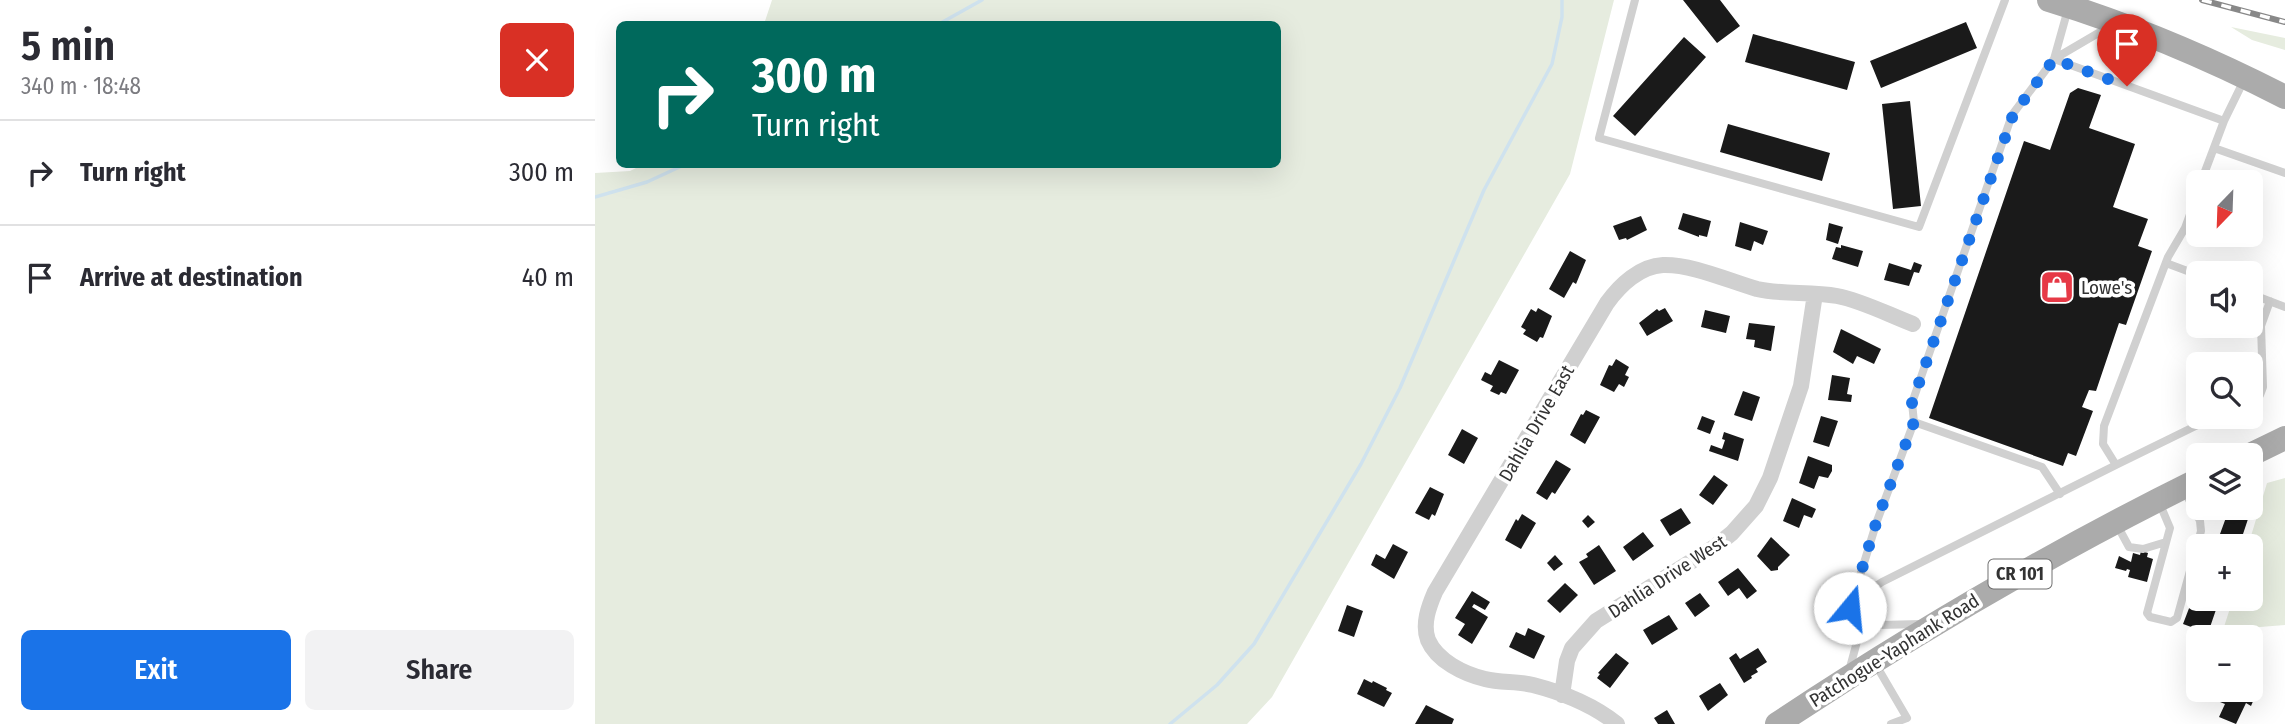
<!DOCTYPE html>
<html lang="en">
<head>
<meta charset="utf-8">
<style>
	:root { --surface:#fff; --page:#f2f2f3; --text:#2b2b33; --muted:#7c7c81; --line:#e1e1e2; --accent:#1a73e8 }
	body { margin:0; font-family:"Fira Sans Condensed",sans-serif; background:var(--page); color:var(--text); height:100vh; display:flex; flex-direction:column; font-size:26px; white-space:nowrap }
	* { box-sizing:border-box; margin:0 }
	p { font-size:23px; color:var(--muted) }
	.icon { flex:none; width:38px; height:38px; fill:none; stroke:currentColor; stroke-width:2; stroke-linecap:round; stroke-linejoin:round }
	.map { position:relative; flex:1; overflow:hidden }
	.details { display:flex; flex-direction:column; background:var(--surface); width:595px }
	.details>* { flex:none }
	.hud { position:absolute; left:21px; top:21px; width:665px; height:147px; border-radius:10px; box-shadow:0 7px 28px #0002; background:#00695c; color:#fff; overflow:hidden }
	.needle { width:46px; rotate:203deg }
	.controls { position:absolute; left:1591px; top:170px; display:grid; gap:14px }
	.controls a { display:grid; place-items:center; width:77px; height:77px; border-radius:10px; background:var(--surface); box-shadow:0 7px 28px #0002; font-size:35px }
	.pin { position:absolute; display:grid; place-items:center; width:60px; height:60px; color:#fff; margin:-72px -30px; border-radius:50% 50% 50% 0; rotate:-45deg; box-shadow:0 0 7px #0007 }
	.pin .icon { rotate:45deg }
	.me { position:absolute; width:77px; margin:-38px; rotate:17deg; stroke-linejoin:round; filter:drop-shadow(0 0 5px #0008) }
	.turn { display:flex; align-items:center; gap:24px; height:147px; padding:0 21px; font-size:32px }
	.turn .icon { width:91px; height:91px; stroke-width:2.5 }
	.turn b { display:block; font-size:49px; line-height:60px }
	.round { display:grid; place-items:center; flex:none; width:74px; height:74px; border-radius:10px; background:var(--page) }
	.head { display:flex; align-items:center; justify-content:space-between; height:119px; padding:0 21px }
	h1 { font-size:42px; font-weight:600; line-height:52px }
	.button { display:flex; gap:14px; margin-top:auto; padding:14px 21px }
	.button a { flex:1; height:80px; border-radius:10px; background:var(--accent); color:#fff; font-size:28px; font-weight:600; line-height:80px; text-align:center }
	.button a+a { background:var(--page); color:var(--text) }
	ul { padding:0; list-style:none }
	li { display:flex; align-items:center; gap:21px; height:105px; padding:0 21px; border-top:2px solid var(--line) }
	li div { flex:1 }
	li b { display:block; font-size:26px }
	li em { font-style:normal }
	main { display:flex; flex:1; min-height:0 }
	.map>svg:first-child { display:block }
	.green { fill:#e6ecdf }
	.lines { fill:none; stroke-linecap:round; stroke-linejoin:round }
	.stream { stroke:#cfe2ee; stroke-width:3.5 }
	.building { fill:#1a1a1a }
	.service { stroke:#d0d0d0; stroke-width:8 }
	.minor { stroke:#d0d0d0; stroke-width:16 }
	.primary { stroke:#ababab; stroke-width:24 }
	.rail-casing { stroke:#888; stroke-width:6 }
	.rail { stroke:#fff; stroke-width:3.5; stroke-dasharray:10; stroke-linecap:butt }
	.route { stroke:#1a73e8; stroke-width:12; stroke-dasharray:0 21.6 }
	.labels { text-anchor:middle; stroke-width:7; stroke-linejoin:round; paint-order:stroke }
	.shield { fill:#fff; stroke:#707070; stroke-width:2 }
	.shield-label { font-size:18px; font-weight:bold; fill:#333 }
	.poi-label { font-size:19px; fill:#333; stroke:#fff; text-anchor:start }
	.street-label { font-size:19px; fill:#333; stroke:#fff }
</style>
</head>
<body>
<main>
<section class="details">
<div class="head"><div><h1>5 min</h1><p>340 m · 18:48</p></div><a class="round" style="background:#d93025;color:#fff"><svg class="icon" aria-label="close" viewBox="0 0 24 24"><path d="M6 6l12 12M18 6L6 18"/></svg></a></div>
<ul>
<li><svg class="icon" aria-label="right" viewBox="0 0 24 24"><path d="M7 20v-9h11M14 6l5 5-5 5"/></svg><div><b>Turn right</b></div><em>300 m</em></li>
<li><svg class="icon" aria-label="arrive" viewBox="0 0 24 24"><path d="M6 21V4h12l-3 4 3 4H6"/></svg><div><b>Arrive at destination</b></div><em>40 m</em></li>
</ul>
<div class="button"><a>Exit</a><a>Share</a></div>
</section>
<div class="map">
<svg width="1690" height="724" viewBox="0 0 1690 724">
	<rect width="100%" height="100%" fill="#fff"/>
	<!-- green -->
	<path class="green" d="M177,0H1019L975,174L677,697L652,724H0V173L35,171L49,164H682V24H169Z
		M1636,27L1690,38V50L1657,40Z
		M1690,478V625L1628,630L1638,599L1656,598V546H1653L1672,483Z"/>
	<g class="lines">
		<!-- stream -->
		<path class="stream" d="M344,24L387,0
			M0,197L52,182L91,164
			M575,724L622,685L659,644L766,464L805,388L889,190L957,64L967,17V0"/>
	</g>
	<!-- building -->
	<path class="building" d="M1088,0H1125L1145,26L1122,43Z
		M1371,22L1382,48L1286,88L1275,61Z
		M1158,34L1260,62L1252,90L1150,62Z
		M1089,37L1111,57L1040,136L1018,116Z
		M1483,88L1506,95L1494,128L1540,144L1518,207L1553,219L1543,246L1557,251L1531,325L1524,323L1501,391L1494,390L1487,407L1498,411L1481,456L1473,453L1468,466L1334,418L1429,141L1455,150L1475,93Z
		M1315,101L1326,206L1298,209L1287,104Z
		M1133,124L1235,153L1227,181L1125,152Z
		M1088,213L1116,221L1112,237L1104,235V237L1083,229Z
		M1046,216L1052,230L1032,240L1031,238L1024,240L1018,226Z
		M1145,222L1173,231L1168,245L1159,241L1156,251L1140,246Z
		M1234,223L1248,227L1243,244L1231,240Z
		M1246,245L1268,251L1263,267L1237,259L1241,247L1246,248Z
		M975,251L991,260L981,284L978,282L969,298L954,289Z
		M1319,262L1327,265L1324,273L1319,272L1314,286L1289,280L1294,263L1316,270Z
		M943,308L957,316L948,338L945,337L942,342L928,334L931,330L926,327L936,309L941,312Z
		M1070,308L1078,321L1052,336L1044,323L1062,309L1064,311Z
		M1110,310L1135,316L1131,333L1106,327Z
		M1154,323L1180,326L1176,351L1159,347L1160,340L1151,339Z
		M1246,329L1286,349L1279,364L1262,356L1258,364L1238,352Z
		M1021,359L1034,367L1030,375L1034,377L1029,387L1024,384L1019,392L1005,385L1014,365L1017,366Z
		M904,360L924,370L911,394L906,392L904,395L895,391L898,386L886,380L890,372L896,375Z
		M1237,375L1255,378L1252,394L1257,395L1256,402L1233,400Z
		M1148,391L1165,397L1157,421L1139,415Z
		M991,410L1005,417L990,444L975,435L986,414L988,415Z
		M1107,416L1120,421L1115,434L1102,429Z
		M1226,416L1243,421L1234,447L1218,442Z
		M867,429L883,438L869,464L853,455Z
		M1129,432L1149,439L1143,461L1114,451L1116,445L1127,449L1130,440L1127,439Z
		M1213,456L1237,465V471L1233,478L1224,476L1219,489L1204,483Z
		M961,460L976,469L960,494L957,492L952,500L941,493Z
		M1119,475L1133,485L1118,505L1104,495Z
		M835,487L849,494L840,516L837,514L834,520L820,513Z
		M1197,498L1221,509L1217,518L1209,515L1204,528L1188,521Z
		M1086,508L1096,523L1075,536L1065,520Z
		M1633,512L1653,519L1644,546H1620L1627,534H1625Z
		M927,514L941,523L926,549L910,540L921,519L923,521Z
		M993,515L1000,522L993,528L987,521Z
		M1048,532L1059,546L1038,561L1028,547Z
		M1176,537L1195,555L1183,567V570L1176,571L1162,556Z
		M798,544L813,552L799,579L776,565L781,554L790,559Z
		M1004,545L1021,571L999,585L984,562L993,557L991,554Z
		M1546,551L1553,553L1552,557L1558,559L1552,582L1533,577L1535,570L1532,569L1531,571L1520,568L1524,556L1536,562L1538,553L1545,555Z
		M960,555L968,564L959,571L952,563Z
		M1143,568L1162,591L1152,599L1144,588L1133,596L1123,582Z
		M970,583L983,595L965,613L952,601Z
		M1601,590L1603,591V598H1625L1613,633L1588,624Z
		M877,591L895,602L890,610L879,604L877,607L893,617L877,644L863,635L870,624L860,618Z
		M1105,593L1115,606L1100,617L1090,603Z
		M752,605L768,611L759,637L743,631Z
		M1074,615L1083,629L1057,645L1048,630Z
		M933,628L950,636L939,659L914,647L921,632L930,636Z
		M1163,648L1172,662L1161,669L1163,672L1156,676L1157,678L1149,683L1134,658L1141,653L1145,659Z
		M1021,653L1034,663L1015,688L1002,678L1005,674L1003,673Z
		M769,679L777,683L778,681L792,688L791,690L797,693L789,707L762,694Z
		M1656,681L1659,683L1656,690L1662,692L1656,706L1651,703L1641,724L1624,717L1630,704L1625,702L1631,690H1656Z
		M1125,683L1133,695L1113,711L1104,696Z
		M831,705L859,719L857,724H820Z
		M1072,710L1080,724H1063L1059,718Z"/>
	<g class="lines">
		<!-- service -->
		<path class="service" d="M1040,0L1004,138L1324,227L1410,0
			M1459,59L1629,121
			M1459,59L1517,25
			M1619,148L1690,173
			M1606,182L1629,121L1649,80
			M1571,263L1603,275
			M1656,294L1690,307
			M1656,400L1665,395L1668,387L1666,326L1675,301
			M1319,422L1317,403L1417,115L1459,59L1473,9
			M1521,465L1621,416
			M1564,502L1575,528L1552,613L1555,617L1576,622L1582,618L1606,531L1605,521L1589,490
			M1522,525L1534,547L1548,549L1571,542
			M1257,602L1287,582L1521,465L1508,444L1509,426L1573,257L1590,228L1603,192
			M1257,602L1285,625L1326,624
			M1281,665L1312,718L1296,724
			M1254,671L1263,638L1255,608L1282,521L1319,422L1447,467L1465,494"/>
		<!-- minor -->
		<path class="minor" d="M967,695L972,661L977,648L1001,621L1121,546L1137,533L1161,506L1175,478L1206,386L1220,294
			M1022,724C997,704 969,693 938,685C923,681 905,683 890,679C869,674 842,661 833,640C827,624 834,606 840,592L1012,303C1025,285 1045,266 1068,265C1097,264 1134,281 1162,289C1188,295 1216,291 1242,296C1268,301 1294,315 1318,324"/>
		<!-- primary -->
		<path class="primary" d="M1454,0C1536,25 1614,58 1690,97
			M1655,455L1690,438
			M1182,724C1318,634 1457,552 1603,480"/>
		<!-- rail casing -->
		<g class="rail-casing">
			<path id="rail" d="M1607,0L1690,22"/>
		</g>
		<!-- rail -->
		<use href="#rail" class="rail"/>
	</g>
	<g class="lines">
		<!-- route -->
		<path class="route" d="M1255,608L1282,520L1319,422L1317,403L1418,115L1459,59L1532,86"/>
	</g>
	<!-- icons -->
	<defs>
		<g id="shop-square" transform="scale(1.75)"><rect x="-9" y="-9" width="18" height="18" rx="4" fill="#e63946" stroke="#fff"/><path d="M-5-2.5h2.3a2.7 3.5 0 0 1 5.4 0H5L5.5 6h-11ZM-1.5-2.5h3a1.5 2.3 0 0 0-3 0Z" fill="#fff"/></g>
	</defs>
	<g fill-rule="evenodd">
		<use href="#shop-square" x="1462" y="287"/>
	</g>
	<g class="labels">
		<!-- shield labels -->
		<rect class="shield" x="1393.5" y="559.5" width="63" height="29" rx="5"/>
		<g class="shield-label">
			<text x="1425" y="580">CR 101</text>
		</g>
		<!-- poi labels -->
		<g class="poi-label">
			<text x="1486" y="294">Lowe's</text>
		</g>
		<!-- street labels -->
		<g class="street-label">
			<text transform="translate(941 423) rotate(-60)" y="7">Dahlia Drive East</text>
			<text transform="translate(1072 576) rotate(-33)" y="7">Dahlia Drive West</text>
			<text transform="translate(1299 650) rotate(-32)" y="7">Patchogue-Yaphank Road</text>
		</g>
	</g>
</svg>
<div class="controls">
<a><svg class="needle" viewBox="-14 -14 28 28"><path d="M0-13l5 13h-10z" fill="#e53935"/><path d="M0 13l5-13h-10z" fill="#7c7c81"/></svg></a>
<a><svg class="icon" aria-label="sound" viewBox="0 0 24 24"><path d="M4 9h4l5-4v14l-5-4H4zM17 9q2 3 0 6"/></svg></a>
<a><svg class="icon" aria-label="search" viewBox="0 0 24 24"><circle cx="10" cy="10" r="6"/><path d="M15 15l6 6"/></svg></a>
<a><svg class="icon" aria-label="layers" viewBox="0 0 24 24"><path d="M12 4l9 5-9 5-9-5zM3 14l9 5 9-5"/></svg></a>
<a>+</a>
<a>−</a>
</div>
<div class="pin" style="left:1532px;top:86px;background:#d93025"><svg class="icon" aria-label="arrive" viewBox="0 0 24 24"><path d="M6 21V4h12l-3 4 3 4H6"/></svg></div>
<svg class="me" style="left:1255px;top:608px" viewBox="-20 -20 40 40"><circle r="19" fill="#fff"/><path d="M0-13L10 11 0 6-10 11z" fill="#1a73e8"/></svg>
<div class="hud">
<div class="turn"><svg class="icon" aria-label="right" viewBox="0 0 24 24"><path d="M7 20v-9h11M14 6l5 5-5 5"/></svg><div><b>300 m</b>Turn right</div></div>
</div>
</div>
</main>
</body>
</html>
